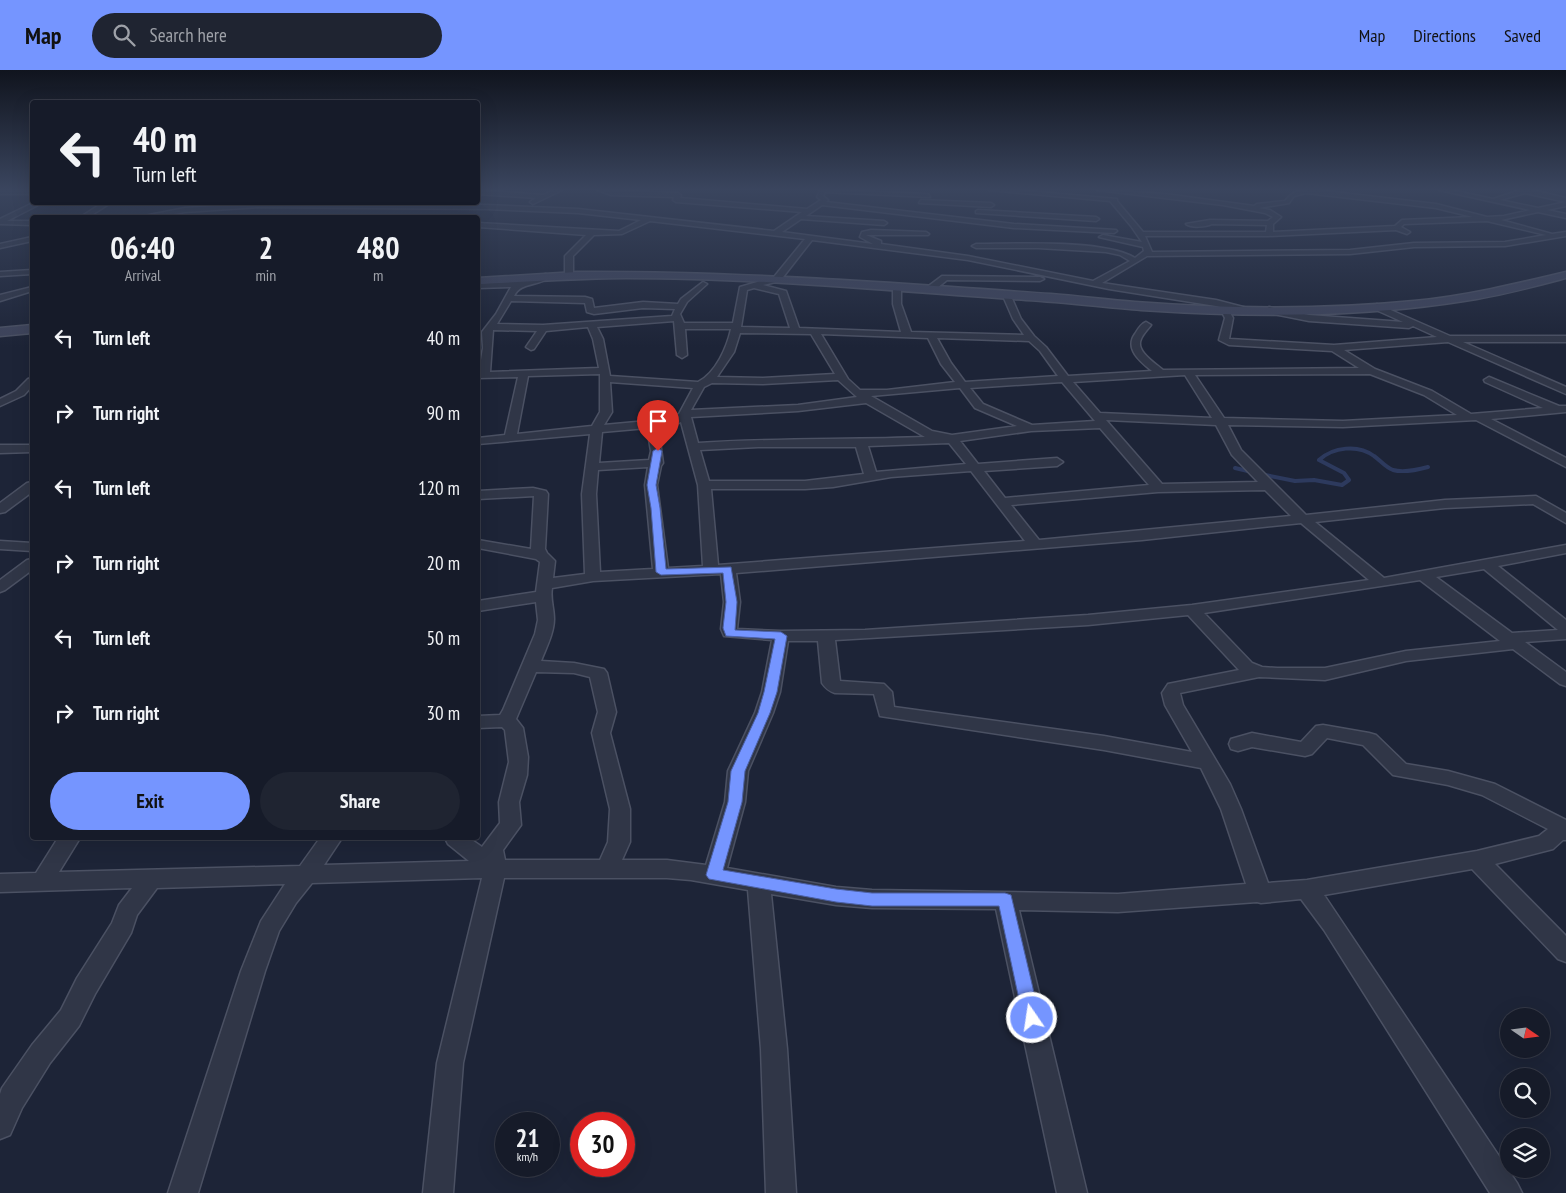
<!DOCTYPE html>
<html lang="en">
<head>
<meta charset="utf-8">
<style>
	:root { --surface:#161b29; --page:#1f2431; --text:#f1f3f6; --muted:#9ea1a8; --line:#353946; --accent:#7595ff }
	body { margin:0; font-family:"PT Sans Narrow",sans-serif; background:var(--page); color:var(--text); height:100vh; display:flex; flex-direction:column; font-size:19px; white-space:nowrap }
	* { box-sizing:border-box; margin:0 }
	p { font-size:16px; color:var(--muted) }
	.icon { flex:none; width:28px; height:28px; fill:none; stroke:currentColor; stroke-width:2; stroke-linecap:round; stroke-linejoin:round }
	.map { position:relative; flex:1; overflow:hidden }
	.details { position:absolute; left:30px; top:145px; width:450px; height:625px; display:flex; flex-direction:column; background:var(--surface); border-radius:5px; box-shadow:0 5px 20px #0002,0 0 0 1px var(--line) }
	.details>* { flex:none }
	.hud { position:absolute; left:30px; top:30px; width:450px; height:105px; border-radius:5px; box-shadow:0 5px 20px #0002,0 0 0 1px var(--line); background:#161b29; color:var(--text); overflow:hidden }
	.needle { width:32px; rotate:104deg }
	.tools { position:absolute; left:1500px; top:938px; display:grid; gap:10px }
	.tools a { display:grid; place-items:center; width:50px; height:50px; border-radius:50%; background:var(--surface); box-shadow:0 5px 20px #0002,0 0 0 1px var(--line); font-size:25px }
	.speed { position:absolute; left:495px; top:1042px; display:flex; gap:10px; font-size:25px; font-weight:700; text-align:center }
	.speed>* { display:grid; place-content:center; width:65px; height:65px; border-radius:50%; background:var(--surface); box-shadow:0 5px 20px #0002,0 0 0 1px var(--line); line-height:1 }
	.speed small { font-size:12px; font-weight:400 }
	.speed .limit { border:8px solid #d22; background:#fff; color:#111 }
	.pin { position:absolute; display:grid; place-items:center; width:42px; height:42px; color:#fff; margin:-51px -21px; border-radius:50% 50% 50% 0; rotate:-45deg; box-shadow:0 0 5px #0007 }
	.pin .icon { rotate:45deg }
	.me { position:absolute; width:55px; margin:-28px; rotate:347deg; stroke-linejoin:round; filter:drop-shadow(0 0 4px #0008) }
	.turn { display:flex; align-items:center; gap:18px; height:105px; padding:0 20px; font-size:22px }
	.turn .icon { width:65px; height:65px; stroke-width:2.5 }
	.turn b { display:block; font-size:35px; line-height:42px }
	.eta { display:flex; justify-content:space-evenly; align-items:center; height:85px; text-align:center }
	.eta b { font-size:30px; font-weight:800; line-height:35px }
	.button { display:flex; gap:10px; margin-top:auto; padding:10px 20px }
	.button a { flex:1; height:58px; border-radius:30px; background:var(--accent); color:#111; font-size:20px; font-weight:800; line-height:58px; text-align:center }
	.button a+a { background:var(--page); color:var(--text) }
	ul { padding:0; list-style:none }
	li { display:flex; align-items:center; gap:15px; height:75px; padding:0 20px }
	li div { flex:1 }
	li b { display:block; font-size:19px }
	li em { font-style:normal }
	header { display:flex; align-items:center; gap:30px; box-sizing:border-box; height:70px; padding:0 25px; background:var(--accent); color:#111 }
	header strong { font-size:24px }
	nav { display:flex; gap:28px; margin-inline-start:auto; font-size:18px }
	.search { width:350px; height:45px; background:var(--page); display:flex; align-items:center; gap:12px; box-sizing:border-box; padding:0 18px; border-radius:28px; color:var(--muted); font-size:19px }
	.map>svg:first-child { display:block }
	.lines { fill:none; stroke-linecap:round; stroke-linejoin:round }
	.stream { stroke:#2d3a5e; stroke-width:4 }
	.street-casing { stroke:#4b5163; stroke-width:3 }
	.secondary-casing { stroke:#4b5163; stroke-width:3 }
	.street { fill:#303647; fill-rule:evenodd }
	.secondary { fill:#3e445b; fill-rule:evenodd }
	.route { fill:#7595ff; stroke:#4c61a6 }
</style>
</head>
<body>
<header>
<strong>Map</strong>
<div class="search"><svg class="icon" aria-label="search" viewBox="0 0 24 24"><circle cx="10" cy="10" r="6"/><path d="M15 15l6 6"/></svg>Search here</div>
<nav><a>Map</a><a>Directions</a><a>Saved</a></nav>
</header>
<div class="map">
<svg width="1566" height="1123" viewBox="0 0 1566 1123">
	<rect width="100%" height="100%" fill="#1d2437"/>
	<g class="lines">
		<!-- stream -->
		<path class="stream" d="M1235,398L1252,402
			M1260,404L1295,411L1314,410L1342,415L1349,410L1344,403L1319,390C1333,377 1358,374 1374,386C1380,390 1385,397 1393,400C1404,403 1417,400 1428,397"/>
		<!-- street casing -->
		<g class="street-casing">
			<path id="street" d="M0,120H32V124H0Z
				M478,120L543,125L554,120H562L533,134L530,132L536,128L478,124Z
				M598,120L678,123L681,125L680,128L807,139L821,130L817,127L820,120L928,124L930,127L825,122L823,126L828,130L826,132L1014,154L1116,160L1117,161L1114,163L1014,158L822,135L806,146L884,151L887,153L884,155L801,149L782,162L873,174L860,167L862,162L871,160L926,162L929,164L928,165H866L881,171V174L968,186L1093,211L1130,191L1120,185L1106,182L1038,178H976L972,176L976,174C1014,174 1104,169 1135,188L1144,181L1143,177L1099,167L1103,165L1142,172L1131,156L1110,131L989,120H1016L1117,129V131L1143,162H1266L1267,155L1212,154C1206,157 1191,158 1186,154L1210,150L1268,151L1273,147L1265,143L1223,135L1097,120L1165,124L1254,136L1257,134L1285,131C1294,119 1303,120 1317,120L1436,134L1487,147L1504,146L1530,140L1439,120H1451L1493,129L1518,121L1516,120H1532L1566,128V132L1525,123L1500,130L1538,138L1566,132V136L1547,140L1566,144V148L1538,142L1501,150L1552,164L1566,162V166L1505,176L1414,177L1350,184L1147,186L1102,213L1216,230L1247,238V242L1228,239L1233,248L1229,269H1230L1334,275L1437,267L1413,256L1409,258L1309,251L1269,243L1265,240L1269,237L1309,245L1403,252L1374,239L1373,237L1377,234L1450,266H1566V272H1463L1566,317V324L1448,272L1344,280L1375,299L1432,321L1471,344L1543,338L1485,312L1484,310L1489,307L1559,336H1566V342L1491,349L1566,388V397L1476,350L1343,357L1228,355L1241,380L1306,445L1445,430L1536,426L1566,443V453L1533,434L1445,438L1315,452L1384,508L1566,475V483L1498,496L1566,550V569L1525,572L1566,602V616L1560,614L1513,579L1406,591L1325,610L1259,607L1180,623L1183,635L1230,714L1241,739L1268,813L1307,810L1477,781L1539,766L1548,759L1482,725L1448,715L1393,705L1363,675L1327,668L1312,684L1305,686L1252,677L1238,681L1231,679L1229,674L1231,669L1252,663L1301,672L1316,656L1323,655L1369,663L1376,665L1406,694L1448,701L1495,714L1566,750V770H1563L1553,779L1495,794L1566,866V892L1558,889L1472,799L1324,825L1517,1113L1522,1123H1490L1324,860L1301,829L1261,833L1257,832L1118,842L1019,840L1087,1123H1057L996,839L872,838L836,835L771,824L787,979L796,1123H766L761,979L748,820L691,810L667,808H504L463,993L453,1123H423L437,993L482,808L312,813L296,833L279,861L265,901L198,1123H168L241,901L261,851L285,814L157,818L137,845L131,863L95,924L79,956L50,993L22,1038L10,1065L0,1069V1024L2,1018L32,975L61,940L77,908L112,853L119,835L132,818L0,822V804L36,803L58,768H80L59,802L300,796L320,768H342L324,795L469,791L448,774L445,768H469L482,777L500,753L499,732L509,692L505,660L502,657L478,658V646L500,645L503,640L535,564L538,550L536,532L478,541V531L536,522L540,492L536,489L478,478V470L531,479L534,426L478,429V421L533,418L546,421L548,424L545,479L547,483L555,491L553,508L585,504L582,424L590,364L478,374V368L505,365L518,307L478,308L483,278L482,262L496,244L511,217L478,218V214C504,212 521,213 546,204L550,206C540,217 521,211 514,226L585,227L592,229L594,238L643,232L678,234L681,229L703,212L707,214L687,232L680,244L684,253H733L740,217L774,207L805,169L650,151L622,164L594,165L573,186V206L569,208L565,206V186L586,165L478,157V153L619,161L641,150L578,143L486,139L258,137L185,142L152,148H134L185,138L258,133L486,135L578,139L774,161L802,142L676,132L673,130L674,127L611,125ZM1306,123L1436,138L1473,147L1402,150L1395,156L1273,162V154L1281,147L1270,140L1259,138L1289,133L1294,126ZM1487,151L1546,165L1505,172L1414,173L1350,180L1152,182L1145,166H1268L1396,160L1407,164L1410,162L1401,157L1404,154ZM812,170L968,190L1109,219L1216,236L1224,238L1221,240L1225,248L1219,270L1229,275L1332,281L1359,298L1163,300C1155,293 1135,281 1141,269C1143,264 1148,259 1151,255L1146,252C1141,254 1138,259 1135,264C1124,279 1141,292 1152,301L1068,306L1046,277L1034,266L1021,249L1010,224L1003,226L1013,249L1024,265L911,262L901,234V218L897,216L893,218V234L901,262L799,258L786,221L763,215L780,211ZM754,218L779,224L790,258L741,257L747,220ZM511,231L585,233L587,242L594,244L643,238L675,239L672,246L543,255L497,254ZM674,251L677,285L682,288L687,285L685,259H731C727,277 716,303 698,312L610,306L603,269L597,257ZM588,257L593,269L599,298L490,302L493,260L537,261L526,277L531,280L534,279L546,261ZM740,263L811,264L835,304L763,308L717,307L734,282ZM821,264L928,268L941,294L955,312L887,320H860L848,309ZM937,268L1029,271L1040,281L1058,306L965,312L951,293ZM600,304V342L592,356L517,364L528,306ZM1370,304L1424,325L1457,345L1343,351L1224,348L1195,305ZM1185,305L1212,348L1100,343L1073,312ZM838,310L857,327L798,335L691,340L704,317L712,313L763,314ZM610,312L693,318L679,344L669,349L604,355L612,342ZM1062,312L1095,351L1032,355L983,334L970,318ZM960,318L975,338L1017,356L952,365L932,361L871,326ZM866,333L925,367C849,370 774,368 698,373L691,347L798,341ZM1106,350L1216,355L1232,385L1258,412L1162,414ZM681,352L698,415L703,496L668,498L657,415L661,396L663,393L658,357L672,355ZM647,358L651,381L649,390L599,393L602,362ZM1100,358L1149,415L1005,428L984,401L1057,396L1063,392L1057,388L978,394L960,371L1031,361ZM949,373L966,394L876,402L868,376ZM758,377H856L864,404L805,411H709L700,380ZM648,397L645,415L653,499L600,502L596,424L598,400ZM971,401L1025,471L718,495L711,419H805L833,417L891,407ZM1265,420L1291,446L1039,470L1011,435L1158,422ZM1301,453L1369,510L1192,535L1088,545L865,560L781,561L737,559L740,532L736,503L1142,470ZM1484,499L1558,560L1512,563L1436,507ZM721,504L724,532L721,559L724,566L772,570L762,622L755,643L728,701L725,732L706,795L667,790H622L630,772V739L610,663L616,642L607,603L604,599L574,593L541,591C546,578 554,563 554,549C554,538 550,529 552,518L593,511ZM1420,510L1500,571L1406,581L1325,598H1277L1262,597L1252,593L1204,543ZM1188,545L1239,600L1168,614L1162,623L1165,635L1192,682L1104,666L894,637L892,622L884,614L840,611L835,570L1088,555ZM788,571H818L822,613C826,619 829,621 835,623L874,624L880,646L1104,680L1201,698L1221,739L1246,814L1118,824L872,820L836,817L727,798L745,732L748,701L773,643L780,622ZM536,602L574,603L590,607L598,642L592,663L610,739L608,772L600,790H505L503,780L521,755L519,732L527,705L528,687L523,658L516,649Z
				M921,130L991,133L994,135L991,137L919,133Z
				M35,132H44L7,151H32V155L0,154V149Z
				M104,132H112L87,148H79Z
				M978,140L1096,147L1099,149L1096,151L976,143V141Z
				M32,167V171L0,178V174Z
				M32,200V204L0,206V202Z
				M942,206L1040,207L1044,209L1040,211L947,210L932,222H926V218Z
				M32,217V221L0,231V225Z
				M32,308V316L24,325L0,336V329L16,321L28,309Z
				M0,375H32V382L0,383Z
				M32,412V422L5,442L0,443V433L27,413Z
				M0,471L32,473V481L0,479Z
				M32,489V500L5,520L0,522V510L27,490Z"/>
		</g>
		<!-- secondary casing -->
		<g class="secondary-casing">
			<path id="secondary" d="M577,202C735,201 893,213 1051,224C1079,226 1107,230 1135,232C1228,239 1322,240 1414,231C1466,226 1516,214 1566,202V208C1532,217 1499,226 1464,231C1357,248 1249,247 1141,240C1103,237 1064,232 1026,230C893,221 759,208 626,208C576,208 527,212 478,214V208Z
				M32,255V263L0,266V258Z"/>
		</g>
		<!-- street -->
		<use href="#street" class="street"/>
		<!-- secondary -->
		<use href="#secondary" class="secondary"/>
	</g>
	<!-- sky -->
	<linearGradient id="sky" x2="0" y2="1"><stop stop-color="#10141e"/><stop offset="0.43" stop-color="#3a455e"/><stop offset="1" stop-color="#3a455e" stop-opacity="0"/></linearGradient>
	<rect width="1566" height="277" fill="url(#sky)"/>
	<!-- route -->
	<path class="route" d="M658,378L662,381L656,415L660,438L666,499L731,497L737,532L735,560L781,562L787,566L777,622L770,643L745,701L742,732L723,800L836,819L872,823H1005L1011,825L1040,948L1038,953L1032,956L1025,953L1023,948L999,836H872L836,832L709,809L706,805L728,732L731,701L758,643L764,622L775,569L726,566L723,558L726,532L723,503L661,505L656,502L651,438L647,415L653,381Z"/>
</svg>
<div class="tools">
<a><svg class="needle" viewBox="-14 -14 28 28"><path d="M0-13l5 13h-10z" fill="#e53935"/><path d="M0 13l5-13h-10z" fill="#9ea1a8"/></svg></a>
<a><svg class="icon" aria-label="search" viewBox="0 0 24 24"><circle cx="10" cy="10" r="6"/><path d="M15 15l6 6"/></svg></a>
<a><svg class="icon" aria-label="layers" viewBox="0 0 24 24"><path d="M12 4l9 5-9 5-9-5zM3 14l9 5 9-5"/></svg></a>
</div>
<div class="speed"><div>21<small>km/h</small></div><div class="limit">30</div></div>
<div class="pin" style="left:658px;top:381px;background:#d93025"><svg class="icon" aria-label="arrive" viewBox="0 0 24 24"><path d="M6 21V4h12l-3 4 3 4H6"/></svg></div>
<svg class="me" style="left:1032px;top:948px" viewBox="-20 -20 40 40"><circle r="17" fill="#7595ff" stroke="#fff" stroke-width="3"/><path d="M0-11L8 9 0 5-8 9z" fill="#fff"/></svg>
<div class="hud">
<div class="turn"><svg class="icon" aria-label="left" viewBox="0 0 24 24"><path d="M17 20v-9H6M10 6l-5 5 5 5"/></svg><div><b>40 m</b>Turn left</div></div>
</div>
<section class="details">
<div class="eta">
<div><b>06:40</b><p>Arrival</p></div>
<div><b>2</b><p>min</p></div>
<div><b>480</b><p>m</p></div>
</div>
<ul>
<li><svg class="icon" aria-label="left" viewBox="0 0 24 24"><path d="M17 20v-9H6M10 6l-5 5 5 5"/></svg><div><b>Turn left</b></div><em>40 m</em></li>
<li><svg class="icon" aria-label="right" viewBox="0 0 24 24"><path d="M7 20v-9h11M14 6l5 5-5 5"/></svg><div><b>Turn right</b></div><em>90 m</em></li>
<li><svg class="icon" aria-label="left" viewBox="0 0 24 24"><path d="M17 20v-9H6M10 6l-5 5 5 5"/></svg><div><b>Turn left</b></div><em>120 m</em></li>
<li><svg class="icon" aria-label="right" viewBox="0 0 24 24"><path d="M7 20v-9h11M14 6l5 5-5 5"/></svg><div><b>Turn right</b></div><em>20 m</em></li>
<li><svg class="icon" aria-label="left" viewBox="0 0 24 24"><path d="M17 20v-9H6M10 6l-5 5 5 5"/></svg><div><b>Turn left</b></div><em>50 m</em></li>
<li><svg class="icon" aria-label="right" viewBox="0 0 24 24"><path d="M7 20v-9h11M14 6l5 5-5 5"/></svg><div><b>Turn right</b></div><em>30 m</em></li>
</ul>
<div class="button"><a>Exit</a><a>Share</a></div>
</section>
</div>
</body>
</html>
